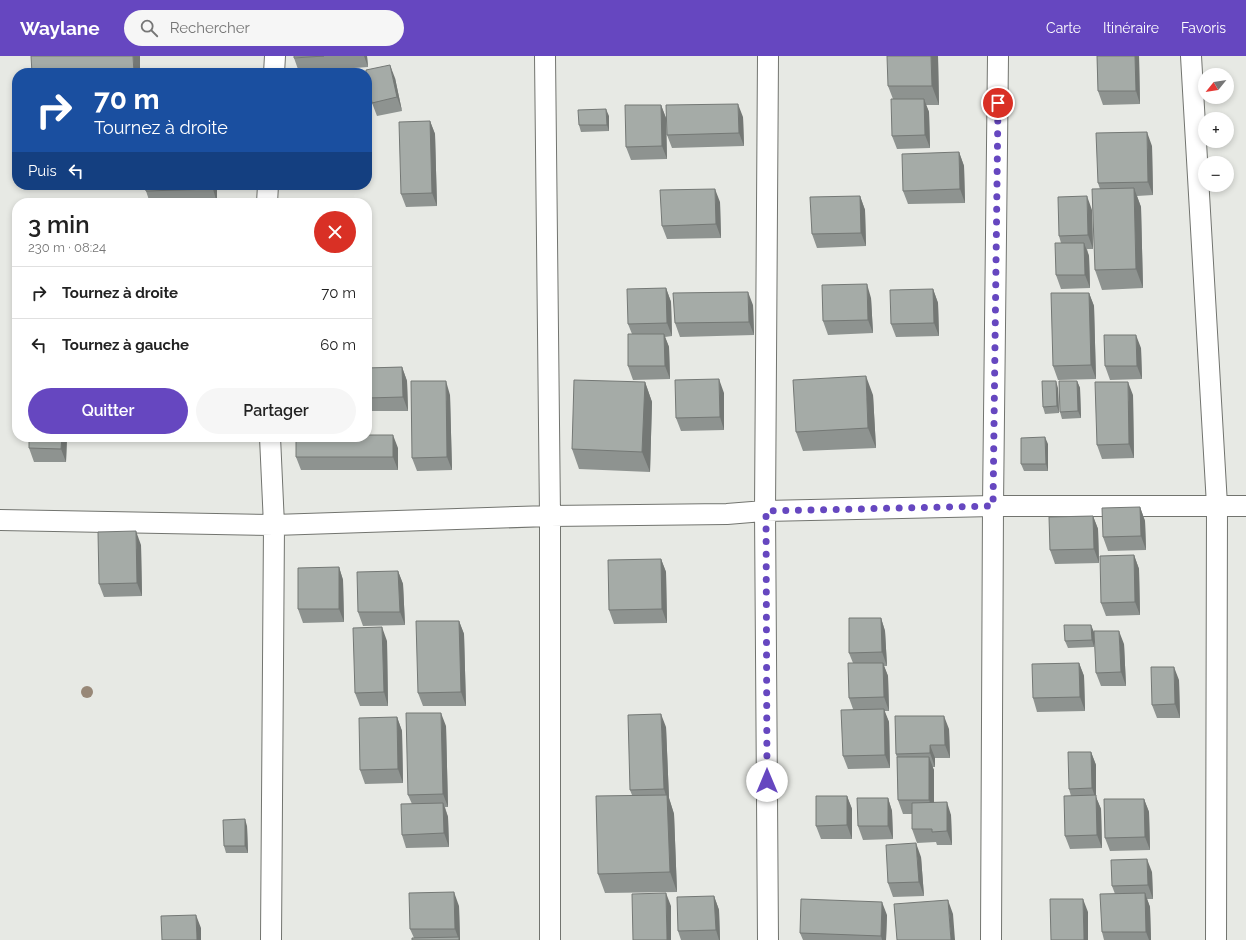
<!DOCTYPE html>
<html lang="fr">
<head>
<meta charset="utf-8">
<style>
	:root { --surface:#fff; --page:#f6f6f6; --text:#222; --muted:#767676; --line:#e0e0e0; --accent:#6647c0 }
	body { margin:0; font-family:Raleway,sans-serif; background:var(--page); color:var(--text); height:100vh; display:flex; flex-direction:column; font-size:15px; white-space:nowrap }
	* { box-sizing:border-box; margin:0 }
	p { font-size:13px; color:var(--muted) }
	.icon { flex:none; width:22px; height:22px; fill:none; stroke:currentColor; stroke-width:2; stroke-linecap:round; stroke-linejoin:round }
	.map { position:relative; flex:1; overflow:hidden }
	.details { position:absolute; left:12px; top:142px; width:360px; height:244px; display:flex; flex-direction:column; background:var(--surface); border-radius:16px; box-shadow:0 2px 6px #0003 }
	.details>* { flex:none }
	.guide { position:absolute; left:12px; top:12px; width:360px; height:122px; border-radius:16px; box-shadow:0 2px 6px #0003; background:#1a4fa0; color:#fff; overflow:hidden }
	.needle { width:26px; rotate:240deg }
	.fabs { position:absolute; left:1198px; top:12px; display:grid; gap:8px }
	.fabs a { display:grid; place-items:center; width:36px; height:36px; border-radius:50%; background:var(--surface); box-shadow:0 2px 6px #0003; font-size:20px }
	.pin { position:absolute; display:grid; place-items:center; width:34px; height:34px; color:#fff; margin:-17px; border:2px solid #fff; border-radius:50%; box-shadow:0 1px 4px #0007 }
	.me { position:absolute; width:44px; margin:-22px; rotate:0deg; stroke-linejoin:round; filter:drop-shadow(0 0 3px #0008) }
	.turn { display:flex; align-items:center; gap:14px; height:84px; padding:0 16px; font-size:18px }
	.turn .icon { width:52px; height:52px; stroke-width:2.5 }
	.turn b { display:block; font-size:28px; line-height:34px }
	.then { display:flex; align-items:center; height:38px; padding:0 16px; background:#0003; gap:8px; font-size:15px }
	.round { display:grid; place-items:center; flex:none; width:42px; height:42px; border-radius:21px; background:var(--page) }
	.headline { display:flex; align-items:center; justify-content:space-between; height:68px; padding:0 16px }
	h1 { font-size:24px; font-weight:600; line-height:30px }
	.primary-button { display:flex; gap:8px; margin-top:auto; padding:8px 16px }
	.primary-button a { flex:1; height:46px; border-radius:24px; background:var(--accent); color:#fff; font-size:16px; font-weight:600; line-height:46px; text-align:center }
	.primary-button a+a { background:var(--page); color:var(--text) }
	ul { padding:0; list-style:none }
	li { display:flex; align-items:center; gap:12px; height:52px; padding:0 16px; border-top:1px solid var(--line) }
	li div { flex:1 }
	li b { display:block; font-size:15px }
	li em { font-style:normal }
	header { display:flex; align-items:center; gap:24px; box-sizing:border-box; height:56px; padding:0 20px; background:var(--accent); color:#fff }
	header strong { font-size:19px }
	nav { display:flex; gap:22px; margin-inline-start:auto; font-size:14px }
	.search { width:280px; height:36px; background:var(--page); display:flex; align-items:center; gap:10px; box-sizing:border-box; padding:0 14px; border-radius:22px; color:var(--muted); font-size:15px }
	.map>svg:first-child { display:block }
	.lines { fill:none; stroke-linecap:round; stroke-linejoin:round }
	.minor-casing { stroke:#72746f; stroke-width:22 }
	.minor { stroke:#fff; stroke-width:20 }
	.tree { fill:#988877 }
	.wall { fill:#8e9390 }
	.shaded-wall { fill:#747875 }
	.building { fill:#a5aba7; stroke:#747875 }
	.route { stroke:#6647c0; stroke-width:7; stroke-dasharray:0 12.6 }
</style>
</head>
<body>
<header>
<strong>Waylane</strong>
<div class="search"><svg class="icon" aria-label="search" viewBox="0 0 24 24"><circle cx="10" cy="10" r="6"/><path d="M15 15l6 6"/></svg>Rechercher</div>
<nav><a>Carte</a><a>Itinéraire</a><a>Favoris</a></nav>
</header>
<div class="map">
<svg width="1246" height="884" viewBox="0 0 1246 884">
	<rect width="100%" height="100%" fill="#e7e9e4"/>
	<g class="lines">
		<!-- minor casing -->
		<g class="minor-casing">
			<path id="minor" d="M545,0L550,460V884
				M1191,0L1217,449L1216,884
				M274,17L275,0
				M267,147L268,129
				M270,381L274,469L271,884
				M0,464L274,469L550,460L727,458L765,455L993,450H1246
				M768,884L765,455L768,0
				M991,884L993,450L998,0"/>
		</g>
		<!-- minor -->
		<use href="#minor" class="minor"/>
	</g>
	<!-- trees -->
	<circle class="tree" cx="87" cy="636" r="6"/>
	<!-- wall -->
	<path class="wall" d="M294,0H367L368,11L299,16L294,2Z
		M938,0L939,49H926L929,56L930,92L897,93L892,80L893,43L888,30Z
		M1097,0H1139L1140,48L1103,49L1098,35Z
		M395,22L402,55L377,60L372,47Z
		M661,49L666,62L667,103L631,104L626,91Z
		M609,60V75L581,76L579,69Z
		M743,61L744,90L672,92L667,79Z
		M430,65L435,78L437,150L406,151L401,138Z
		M1152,90L1153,139L1137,140L1141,151L1143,232L1102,234L1095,214L1100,133L1098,127Z
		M959,96L964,110L965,147L908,148L903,135Z
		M145,129H217V147H150L146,135Z
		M860,140L865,154L866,190L817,192L812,178Z
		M720,146L721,182L667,183L662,170Z
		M1092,154L1093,193H1087L1089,200L1090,232L1061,233L1056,219L1061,187L1059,180Z
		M666,232L671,246L672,280L665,281L669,291L670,323L633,324L628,310L632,278L628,268Z
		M933,233L938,247L939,280L896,281L891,268Z
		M1089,237L1094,250L1096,323L1058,324L1053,310Z
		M871,242L873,277L828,279L823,265Z
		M753,249L754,279L680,281L675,267Z
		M1141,292L1142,323L1110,324L1105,310Z
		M402,311L407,325L408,355H367V312Z
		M1077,325L1080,332L1081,362L1062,363L1060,356Z
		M645,326L652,346L650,416L579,413L572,393Z
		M1058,332L1059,357L1045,358L1043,351Z
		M724,337V374L681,375L676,362Z
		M450,339L452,414L417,415L412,402Z
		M873,339L876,392L803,395L796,376Z
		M1133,339L1134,402L1102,403L1097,389Z
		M67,381L66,406H34L29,392Z
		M1048,388V415H1024L1021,408Z
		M398,392V414H301L296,401Z
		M1140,451L1145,465L1146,494L1108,495L1103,481Z
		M1093,460L1098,473L1099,507L1055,508L1050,494Z
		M141,489L142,540L104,541L99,528Z
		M1134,499L1139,513L1140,559L1106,560L1101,547Z
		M661,503L666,516L667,567L614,568L609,554Z
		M339,511L343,524L344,566L303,567L298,553Z
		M398,515L403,528L405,569L363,570L358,556Z
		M881,562L885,575L887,610H884L888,620L889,655H884L889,666L890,712L848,713L843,700L853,653L849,642L853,607L849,597Z
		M459,565L464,578L466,650H423L418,637Z
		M1094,576V591L1068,592L1065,585Z
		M387,585L388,650H360L355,637Z
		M1124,588L1126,630H1101L1096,617Z
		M1079,607L1084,620L1085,655L1037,656L1033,642Z
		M1179,624L1180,662H1157L1152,649Z
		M397,661L402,675L403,727L365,728L360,714Z
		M446,670L448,751H445L448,761L449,791L406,792L402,779L412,748L408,739Z
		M666,671L669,742L674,758L677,836L605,837L598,818L632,739L630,734Z
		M949,673L950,702H935V711H932L934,714V746L951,759L952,789H937L936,786L917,787L912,773V758H903L898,744L897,702L896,698Z
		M1091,696L1096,709V741L1101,753L1102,792L1070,793L1065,780L1071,740L1069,733Z
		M847,740L852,753V783H821L816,770Z
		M888,742L892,755L893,783L863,784L858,770Z
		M1144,743L1149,756L1150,794L1110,795L1105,782Z
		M247,770L248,797H226L224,790Z
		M921,801L924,840L893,841L888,827Z
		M1152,816L1153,843H1147L1150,851L1151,884H1104L1102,876L1115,838L1112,830Z
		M714,840L719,854L720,884H681L678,875Z
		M459,850L460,884L414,882L410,873Z
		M887,859L886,884H803L800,877Z"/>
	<!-- shaded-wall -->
	<path class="shaded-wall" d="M133,0H140V17H134Z
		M364,0H367L368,11Z
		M931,0H938L939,49L932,30Z
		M1135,0H1139L1140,48L1136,35Z
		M390,9L395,22L402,55L397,41Z
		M924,43L929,56L930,92L925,79Z
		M738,48L743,61L744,90L739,77Z
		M661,49L666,62L667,103L662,90Z
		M606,53L609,60V75L607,69Z
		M430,65L435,78L437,150L432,137Z
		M1147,76L1152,90L1153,139L1148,126Z
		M959,96L964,110L965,147L960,133Z
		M212,129H217V147L213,133Z
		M1134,132L1141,151L1143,232L1136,213Z
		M715,133L720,146L721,182L716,168Z
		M860,140L865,154L866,190L861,177Z
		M1087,140L1092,154L1093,193L1088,179Z
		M1084,187L1089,200L1090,232L1085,219Z
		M867,228L871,242L873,277L868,264Z
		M666,232L671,246L672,280L667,267Z
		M933,233L938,247L939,280L934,267Z
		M748,236L753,249L754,279L749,266Z
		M1089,237L1094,250L1096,323L1091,309Z
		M664,278L669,291L670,323L665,310Z
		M1136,279L1141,292L1142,323L1137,310Z
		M402,311L407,325L408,355L403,341Z
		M866,320L873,339L876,392L868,372Z
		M719,323L724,337V374L720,361Z
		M446,325L450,339L452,414L447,401Z
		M1056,325L1058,332L1059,357L1057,350Z
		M1077,325L1080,332L1081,362L1078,355Z
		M645,326L652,346L650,416L642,396Z
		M1128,326L1133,339L1134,402L1129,388Z
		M393,379L398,392V414L393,401Z
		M62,381H67L66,406L61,393Z
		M1045,381L1048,388V415L1046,408Z
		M1140,451L1145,465L1146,494L1141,480Z
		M1093,460L1098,473L1099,507L1094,493Z
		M136,475L141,489L142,540L137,527Z
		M1134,499L1139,513L1140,559L1135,546Z
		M661,503L666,516L667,567L662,553Z
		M339,511L343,524L344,566L339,553Z
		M398,515L403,528L405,569L400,556Z
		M881,562L885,575L887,610L882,596Z
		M459,565L464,578L466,650L461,636Z
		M1091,569L1094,576V591L1092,584Z
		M382,571L387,585L388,650L384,636Z
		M1119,575L1124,588L1126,630L1121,616Z
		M883,607L888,620L889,655L884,641Z
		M1079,607L1084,620L1085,655L1080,641Z
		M1174,611L1179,624L1180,662L1175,648Z
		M884,653L889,666L890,712L885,699Z
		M441,657L446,670L448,751L443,738Z
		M661,658L666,671L669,742L674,758L677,836L670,816L667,743L664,733Z
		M944,660L949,673L950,702L945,689Z
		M397,661L402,675L403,727L398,713Z
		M930,689L935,702V711L930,697Z
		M1091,696L1096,709V741L1101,753L1102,792L1097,779L1096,744L1092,732Z
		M929,701L934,714V758L929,744Z
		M847,740L852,753V783L847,769Z
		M888,742L892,755L893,783L888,770Z
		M1144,743L1149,756L1150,794L1145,781Z
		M947,746L951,759L952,789L947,775Z
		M443,747L448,761L449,791L444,777Z
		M245,763L247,770L248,797L245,790Z
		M916,787L921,801L924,840L919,826Z
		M1147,803L1152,816L1153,843L1148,829Z
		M454,836L459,850L460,884H459L455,873Z
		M666,837L671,850V884H667Z
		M1145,837L1150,851L1151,884H1149L1146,876Z
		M714,840L719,854L720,884H719L716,874Z
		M1083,843L1088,856V884H1084Z
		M948,844L953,858L955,884H951Z
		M882,846L887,859L886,884H882L881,880Z
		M196,859L201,872V884H197Z"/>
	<!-- building -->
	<path class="building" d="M31,0H133L134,17H32Z
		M294,0H324L294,2Z
		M887,0H931L932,30H888Z
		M1097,0H1135L1136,35H1098Z
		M390,9L397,41L372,47L367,17H366V14Z
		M891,43H924L925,79L892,80Z
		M738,48L739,77L667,79L666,49Z
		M625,49H661L662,90L626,91Z
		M606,53L607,69H579L578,54Z
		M430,65L432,137L401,138L399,66Z
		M1147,76L1148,126L1098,127L1096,77Z
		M959,96L960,133L903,135L902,98Z
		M145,129H212L213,133L146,135Z
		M1134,132L1136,213L1095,214L1092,133Z
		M715,133L716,168L662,170L660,134Z
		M860,140L861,177L812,178L810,141Z
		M1087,140L1088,179L1059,180L1058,141Z
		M128,146V147H100Z
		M1055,187H1084L1085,219H1056Z
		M867,228L868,264L823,265L822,229Z
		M666,232L667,267L628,268L627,233Z
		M933,233L934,267L891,268L890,234Z
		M748,236L749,266L675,267L673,237Z
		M1051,237H1089L1091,309L1053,310Z
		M628,278H664L665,310H628Z
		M1104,279H1136L1137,310H1105Z
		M402,311L403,341L367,342V312Z
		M866,320L868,372L796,376L793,324Z
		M719,323L720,361L676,362L675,324Z
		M574,324L645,326L642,396L572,393Z
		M411,325H446L447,401L412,402Z
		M1042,325H1056L1057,350L1043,351Z
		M1059,325H1077L1078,355L1060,356Z
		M1095,326H1128L1129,388L1097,389Z
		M367,379H393V401H296V381H367Z
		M29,381H62L61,393L29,392Z
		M1045,381L1046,408H1021V382Z
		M1140,451L1141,480L1103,481L1102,452Z
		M1093,460L1094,493L1050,494L1049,461Z
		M136,475L137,527L99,528L98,476Z
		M1134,499L1135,546L1101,547L1100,500Z
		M661,503L662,553L609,554L608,504Z
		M339,511V553H298V512Z
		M398,515L400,556H358L357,516Z
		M849,562H881L882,596L849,597Z
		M416,565H459L461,636L418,637Z
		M1064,569H1091L1092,584L1065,585Z
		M382,571L384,636L355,637L353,572Z
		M1094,575H1119L1121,616L1096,617Z
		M848,607H883L884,641L849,642Z
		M1079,607L1080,641L1033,642L1032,608Z
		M1151,611H1174L1175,648L1152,649Z
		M884,653L885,699L843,700L841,654Z
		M406,657H441L443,738L408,739Z
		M661,658L664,733L630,734L628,659Z
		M895,660H944L945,689H930V697L896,698Z
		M397,661L398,713L360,714L359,662Z
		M1068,696H1091L1092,732L1069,733Z
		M897,701H929V744H898Z
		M667,739L670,816L598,818L596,740Z
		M1096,739L1097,779L1065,780L1064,740Z
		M816,740H847V769L816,770Z
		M857,742H888V770H858Z
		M1104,743H1144L1145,781L1105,782Z
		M947,746V775L932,776V773H912V747Z
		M443,747L444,777L402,779L401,748Z
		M245,763V790H224L223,764Z
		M916,787L919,826L888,827L886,789Z
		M1147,803L1148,829L1112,830L1111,804Z
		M454,836L455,873H410L409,837Z
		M666,837L667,884H633L632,838Z
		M1145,837L1146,876H1102L1100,838Z
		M714,840L716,874L678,875L677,841Z
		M801,843L882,846L881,880L800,877Z
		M1050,843H1083L1084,884H1051Z
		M948,844L951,884H897L894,848Z
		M196,859L197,884H162L161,860Z
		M459,881V884H412V882Z"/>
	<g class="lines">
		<!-- route -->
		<path class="route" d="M767,725L766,455L993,450L998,47"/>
	</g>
</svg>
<div class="fabs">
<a><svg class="needle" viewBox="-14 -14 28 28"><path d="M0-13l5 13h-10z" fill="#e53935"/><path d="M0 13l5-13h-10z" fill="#767676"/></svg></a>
<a>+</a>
<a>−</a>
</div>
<div class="pin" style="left:998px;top:47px;background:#d93025"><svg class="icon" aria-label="arrive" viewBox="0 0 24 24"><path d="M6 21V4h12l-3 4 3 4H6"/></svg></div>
<svg class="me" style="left:767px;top:725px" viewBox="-20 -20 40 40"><circle r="19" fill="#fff"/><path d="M0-13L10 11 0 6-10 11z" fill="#6647c0"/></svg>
<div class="guide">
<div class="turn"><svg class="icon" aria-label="right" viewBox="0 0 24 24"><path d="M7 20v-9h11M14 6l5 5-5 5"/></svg><div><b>70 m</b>Tournez à droite</div></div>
<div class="then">Puis<svg class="icon" aria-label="left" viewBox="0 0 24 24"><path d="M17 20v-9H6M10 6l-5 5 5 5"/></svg></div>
</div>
<section class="details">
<div class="headline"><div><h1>3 min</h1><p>230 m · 08:24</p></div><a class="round" style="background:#d93025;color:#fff"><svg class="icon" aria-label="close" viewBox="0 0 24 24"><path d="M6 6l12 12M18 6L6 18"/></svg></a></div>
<ul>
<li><svg class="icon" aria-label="right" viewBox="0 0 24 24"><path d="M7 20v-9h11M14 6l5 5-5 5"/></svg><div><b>Tournez à droite</b></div><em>70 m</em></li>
<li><svg class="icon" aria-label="left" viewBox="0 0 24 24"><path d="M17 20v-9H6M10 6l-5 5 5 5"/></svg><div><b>Tournez à gauche</b></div><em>60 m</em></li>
</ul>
<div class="primary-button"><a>Quitter</a><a>Partager</a></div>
</section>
</div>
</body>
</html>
